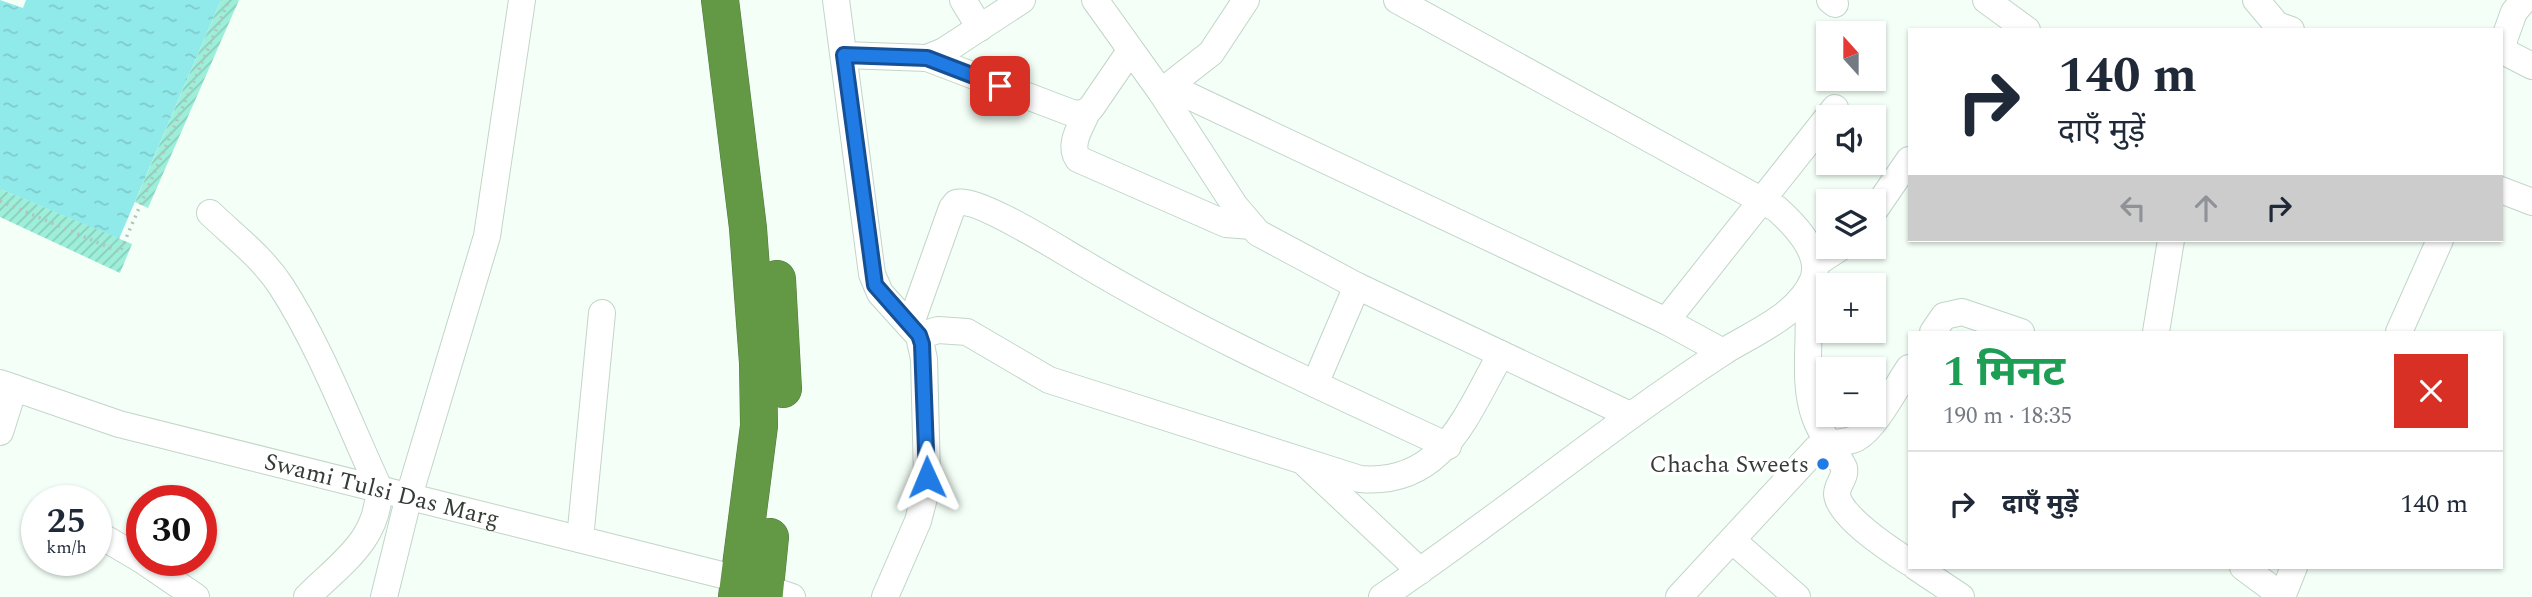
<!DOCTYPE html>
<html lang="hi">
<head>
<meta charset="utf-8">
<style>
	:root { --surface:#fff; --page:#f6f6f7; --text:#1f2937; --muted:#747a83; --line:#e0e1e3 }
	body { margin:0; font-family:Spectral,"Noto Sans Devanagari",serif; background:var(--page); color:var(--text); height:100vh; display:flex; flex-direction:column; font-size:26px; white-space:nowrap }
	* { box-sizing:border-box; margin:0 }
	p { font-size:23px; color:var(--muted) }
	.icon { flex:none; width:38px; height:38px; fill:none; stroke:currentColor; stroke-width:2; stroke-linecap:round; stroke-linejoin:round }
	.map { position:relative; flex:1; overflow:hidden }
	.details { position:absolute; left:1908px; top:331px; width:595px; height:238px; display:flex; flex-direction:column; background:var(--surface); border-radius:0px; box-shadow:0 2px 5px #0004 }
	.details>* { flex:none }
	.hud { position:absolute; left:1908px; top:28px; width:595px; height:214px; border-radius:0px; box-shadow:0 2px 5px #0004; background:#fff; color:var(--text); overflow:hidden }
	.needle { width:46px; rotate:339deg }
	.controls { position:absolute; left:1816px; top:21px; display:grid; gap:14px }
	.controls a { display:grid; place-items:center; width:70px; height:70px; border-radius:0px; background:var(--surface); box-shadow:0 2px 5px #0004; font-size:35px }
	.speed { position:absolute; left:21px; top:485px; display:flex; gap:14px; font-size:35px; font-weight:700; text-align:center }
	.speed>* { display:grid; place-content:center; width:91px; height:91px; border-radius:50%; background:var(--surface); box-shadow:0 2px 5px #0004; line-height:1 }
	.speed small { font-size:18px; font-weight:400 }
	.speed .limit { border:10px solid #d22; background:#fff; color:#111 }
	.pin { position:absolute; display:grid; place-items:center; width:60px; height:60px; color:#fff; margin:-30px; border-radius:14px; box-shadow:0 4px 10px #0006 }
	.me { position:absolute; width:77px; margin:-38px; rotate:359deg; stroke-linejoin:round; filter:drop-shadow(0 0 5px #0008) }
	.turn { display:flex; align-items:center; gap:24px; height:147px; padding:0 35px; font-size:32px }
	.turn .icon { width:91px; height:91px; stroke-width:2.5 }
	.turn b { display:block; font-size:49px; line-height:60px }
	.lanes { display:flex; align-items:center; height:66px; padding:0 35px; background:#0003; justify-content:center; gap:35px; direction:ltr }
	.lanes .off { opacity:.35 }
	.round { display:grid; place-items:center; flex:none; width:74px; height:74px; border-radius:0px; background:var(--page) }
	.summary { display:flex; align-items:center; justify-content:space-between; height:119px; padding:0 35px }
	h1 { font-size:42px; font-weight:700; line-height:52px; color:#1e9e55 }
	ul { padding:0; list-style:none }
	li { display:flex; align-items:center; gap:21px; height:105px; padding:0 35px; border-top:2px solid var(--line) }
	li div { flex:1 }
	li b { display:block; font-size:26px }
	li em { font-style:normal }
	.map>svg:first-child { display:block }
	.water { fill:url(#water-ripples) }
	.building { fill:url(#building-hatch) }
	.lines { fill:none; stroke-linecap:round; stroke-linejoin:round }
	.minor-casing { stroke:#c2d5c8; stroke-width:28 }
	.highway-casing { stroke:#537840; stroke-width:38 }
	.path { stroke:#b6c1ba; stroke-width:3.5; stroke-dasharray:2 5; stroke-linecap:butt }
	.minor { stroke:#fff; stroke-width:26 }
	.highway { stroke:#639945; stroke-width:37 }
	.route-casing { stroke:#155094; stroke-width:18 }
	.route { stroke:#207be4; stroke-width:12 }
	.poi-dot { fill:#207be4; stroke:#fff; stroke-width:2.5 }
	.labels { text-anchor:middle; stroke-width:7; stroke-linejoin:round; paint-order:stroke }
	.poi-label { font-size:24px; fill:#353c37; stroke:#fff; text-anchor:end }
	.street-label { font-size:24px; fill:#353c37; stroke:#fff }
</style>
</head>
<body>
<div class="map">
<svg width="2532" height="597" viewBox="0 0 2532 597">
	<defs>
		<pattern id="water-ripples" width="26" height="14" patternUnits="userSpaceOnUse" patternTransform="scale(1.75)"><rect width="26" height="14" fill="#91eaea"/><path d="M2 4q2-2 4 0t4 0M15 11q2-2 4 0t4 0" fill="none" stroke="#7ecac9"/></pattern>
		<pattern id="building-hatch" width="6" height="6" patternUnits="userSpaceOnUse" patternTransform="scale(1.75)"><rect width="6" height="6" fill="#9defd9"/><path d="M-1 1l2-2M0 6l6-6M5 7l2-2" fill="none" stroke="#88cebb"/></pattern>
	</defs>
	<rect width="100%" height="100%" fill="#f3fff7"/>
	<!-- water -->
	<path class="water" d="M0,0L23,8L26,0H221L119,239L0,189Z"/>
	<!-- building -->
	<path class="building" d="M221,0H239L148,208L135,202Z
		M0,189L132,244L120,273L0,217Z"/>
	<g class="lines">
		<!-- minor casing -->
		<g class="minor-casing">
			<g id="minor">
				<path d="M836,0L872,274L880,293L919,336L924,359L927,477L924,498L918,521L885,597"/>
				<path d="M963,0L980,28"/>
				<path d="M1095,0L1161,92L1235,206L1258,233L1357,286L1630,415"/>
				<path d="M1830,0L1835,4"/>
				<path d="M1986,0L2027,30"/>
				<path d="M2256,0L2277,25L2291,30"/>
				<path d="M2501,48L2514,12L2524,0"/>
				<path d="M2501,50L2532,66"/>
				<path d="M844,55L927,58L944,51L1022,0"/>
				<path d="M927,58L1072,113L1083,114L1091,108L1130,51"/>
				<path d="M1168,86L1666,321L1723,352"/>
				<path d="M1161,92L1211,53L1246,0"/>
				<path d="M1087,112C1081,127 1068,144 1078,159L1226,224L1252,226"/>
				<path d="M2501,190L2532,202"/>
				<path d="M1874,211L1909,160"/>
				<path d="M210,213C234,236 262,257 281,286C321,348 348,421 379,488C379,540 341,563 307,597"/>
				<path d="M1815,264L1841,247"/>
				<path d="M1807,292C1813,333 1801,378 1815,417C1822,438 1835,449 1844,468C1846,478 1837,484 1837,494C1838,516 1892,551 1909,562"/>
				<path d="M1666,321L1835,108"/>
				<path d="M910,326L952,208L956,203C976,196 1059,249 1080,261C1198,332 1323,388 1448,446"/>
				<path d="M1933,332L1944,316L1962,312L2021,332"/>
				<path d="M2156,332L2171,240"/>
				<path d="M2399,332L2440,240"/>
				<path d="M919,336L938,330L967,332L1049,380L1360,479C1443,486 1466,415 1501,354"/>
				<path id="s1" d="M0,383L119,424L742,580L792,597"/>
				<path d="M1315,384L1357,286"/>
				<path d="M0,432L14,388"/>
				<path d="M1307,465L1420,571"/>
				<path d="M96,533L142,560"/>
				<path d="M580,539L602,313"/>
				<path d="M1732,540L1797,597"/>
				<path d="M142,560L196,597"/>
				<path d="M1916,567L1961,597"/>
				<path d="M2243,567L2282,596"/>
				<path d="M384,597L409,496L487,236L522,0"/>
				<path d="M1382,597C1498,519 1605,429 1723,352C1753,333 1798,316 1813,280C1823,254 1795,225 1777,209L1397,0"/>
				<path d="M1679,597L1816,449C1828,440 1843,445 1857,438C1876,427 1896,387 1909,368"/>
				<path d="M2282,597L2294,567"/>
			</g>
		</g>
		<!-- highway casing -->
		<g class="highway-casing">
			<path id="highway" d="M720,0L748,228L758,363L759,426L737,597
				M777,279L783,389
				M764,597L770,537"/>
		</g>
		<!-- path -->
		<path class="path" d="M0,201L120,252L229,0"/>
		<!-- minor -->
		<use href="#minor" class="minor"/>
		<!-- highway -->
		<use href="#highway" class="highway"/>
	</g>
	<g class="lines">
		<!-- route casing -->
		<g class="route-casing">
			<path id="route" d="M927,477L922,344L919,335L875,285L844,55L927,58L1000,86"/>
		</g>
		<!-- route -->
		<use href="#route" class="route"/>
	</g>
	<!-- markers -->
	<circle class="poi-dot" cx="1823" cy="464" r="7"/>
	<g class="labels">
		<!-- poi labels -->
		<g class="poi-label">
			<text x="1809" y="472">Chacha Sweets</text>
		</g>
		<!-- street labels -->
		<g class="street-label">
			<text dy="8" stroke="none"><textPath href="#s1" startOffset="397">Swami Tulsi Das Marg</textPath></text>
		</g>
	</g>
</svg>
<div class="controls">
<a><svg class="needle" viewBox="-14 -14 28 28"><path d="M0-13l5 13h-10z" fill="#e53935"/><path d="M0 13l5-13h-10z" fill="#747a83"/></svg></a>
<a><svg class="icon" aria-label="sound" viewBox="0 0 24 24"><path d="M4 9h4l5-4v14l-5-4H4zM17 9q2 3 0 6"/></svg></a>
<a><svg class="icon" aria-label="layers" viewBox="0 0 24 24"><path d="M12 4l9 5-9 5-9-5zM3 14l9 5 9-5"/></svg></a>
<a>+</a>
<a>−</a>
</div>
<div class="speed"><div>25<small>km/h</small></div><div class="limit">30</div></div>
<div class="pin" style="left:1000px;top:86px;background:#d93025"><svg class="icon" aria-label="arrive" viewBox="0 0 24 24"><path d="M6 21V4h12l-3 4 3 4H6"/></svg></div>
<svg class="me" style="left:927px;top:477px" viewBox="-20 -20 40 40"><path d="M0-17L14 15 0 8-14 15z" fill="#207be4" stroke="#fff" stroke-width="4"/></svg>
<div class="hud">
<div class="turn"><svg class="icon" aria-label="right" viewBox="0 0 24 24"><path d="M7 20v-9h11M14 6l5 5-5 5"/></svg><div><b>140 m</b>दाएँ मुड़ें</div></div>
<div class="lanes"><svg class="icon off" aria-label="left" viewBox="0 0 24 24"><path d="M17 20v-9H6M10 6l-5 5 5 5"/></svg><svg class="icon off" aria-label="ahead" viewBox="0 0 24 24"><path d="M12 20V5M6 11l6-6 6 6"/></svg><svg class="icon" aria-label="right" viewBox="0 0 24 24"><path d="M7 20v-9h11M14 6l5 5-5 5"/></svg></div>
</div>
<section class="details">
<div class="summary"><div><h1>1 मिनट</h1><p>190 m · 18:35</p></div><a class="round" style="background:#d93025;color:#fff"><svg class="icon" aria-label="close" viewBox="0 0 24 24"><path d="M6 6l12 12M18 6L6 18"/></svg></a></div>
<ul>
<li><svg class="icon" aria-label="right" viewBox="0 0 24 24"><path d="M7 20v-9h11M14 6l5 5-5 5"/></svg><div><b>दाएँ मुड़ें</b></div><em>140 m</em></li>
</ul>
</section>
</div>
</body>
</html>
